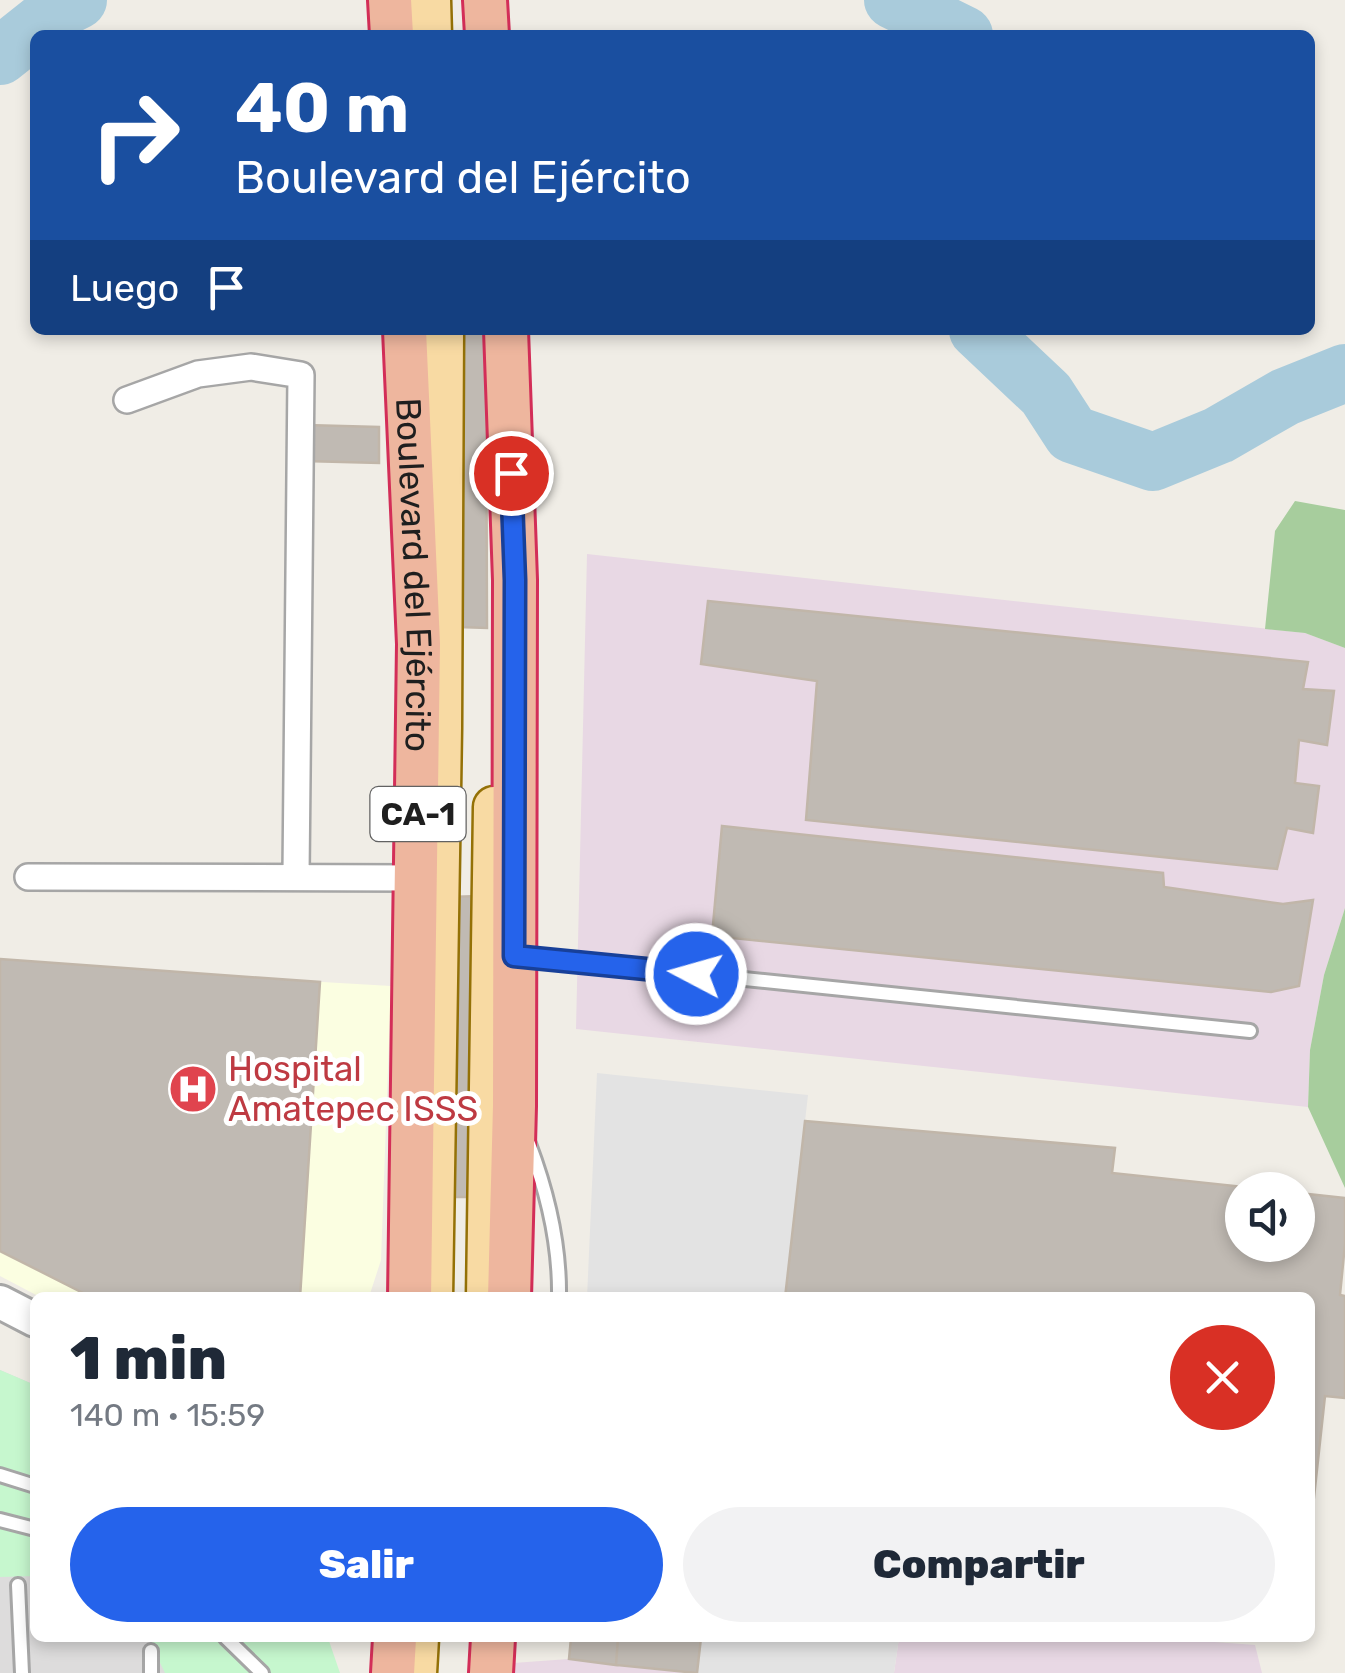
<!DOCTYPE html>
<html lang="es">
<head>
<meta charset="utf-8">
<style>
	:root { --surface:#fff; --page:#f2f2f3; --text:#1f2937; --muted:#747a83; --accent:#2563eb }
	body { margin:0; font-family:Rubik,sans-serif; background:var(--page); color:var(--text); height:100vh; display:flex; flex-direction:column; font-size:38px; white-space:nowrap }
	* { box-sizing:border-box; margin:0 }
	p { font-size:32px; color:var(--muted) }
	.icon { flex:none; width:55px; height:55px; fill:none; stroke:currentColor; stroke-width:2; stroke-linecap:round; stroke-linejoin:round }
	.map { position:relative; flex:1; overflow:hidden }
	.drawer { position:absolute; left:30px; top:1292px; width:1285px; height:350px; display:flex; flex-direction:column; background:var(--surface); border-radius:15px; box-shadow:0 5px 15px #0003 }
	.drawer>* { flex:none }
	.top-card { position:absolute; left:30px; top:30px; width:1285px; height:305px; border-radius:15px; box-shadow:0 5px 15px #0003; background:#1a4fa0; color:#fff; overflow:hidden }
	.tools { position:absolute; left:1225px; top:1172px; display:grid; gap:20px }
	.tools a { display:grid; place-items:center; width:90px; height:90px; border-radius:50%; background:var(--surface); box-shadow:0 5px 15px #0003; font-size:50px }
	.pin { position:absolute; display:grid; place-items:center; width:85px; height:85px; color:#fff; margin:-42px; border:5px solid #fff; border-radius:50%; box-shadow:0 2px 10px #0007 }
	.me { position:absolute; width:110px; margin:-55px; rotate:276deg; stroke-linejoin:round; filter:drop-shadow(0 0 8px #0008) }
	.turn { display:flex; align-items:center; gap:35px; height:210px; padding:0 40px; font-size:45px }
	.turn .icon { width:130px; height:130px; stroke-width:2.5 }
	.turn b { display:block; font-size:70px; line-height:85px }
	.then { display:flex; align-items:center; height:95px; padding:0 40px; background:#0003; gap:20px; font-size:38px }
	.round { display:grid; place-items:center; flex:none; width:105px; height:105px; border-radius:52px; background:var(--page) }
	.overview { display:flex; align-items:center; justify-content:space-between; height:170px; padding:0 40px }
	h1 { font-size:60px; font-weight:800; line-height:75px }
	.cta { display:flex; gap:20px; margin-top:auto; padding:20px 40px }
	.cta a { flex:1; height:115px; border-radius:60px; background:var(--accent); color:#fff; font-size:40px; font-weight:800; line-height:115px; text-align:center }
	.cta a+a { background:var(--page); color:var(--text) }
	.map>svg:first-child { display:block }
	.residential { fill:#dddcdc }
	.industrial { fill:#e8d8e4 }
	.education { fill:#fbfee1 }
	.forest { fill:#a7cd9d }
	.park { fill:#c6f7ce }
	.parking { fill:#e3e3e3 }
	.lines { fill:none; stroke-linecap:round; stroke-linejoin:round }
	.river { stroke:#a9cbdb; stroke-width:58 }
	.building { fill:#c0bab3; stroke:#c1b6a9; stroke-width:2.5 }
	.service-casing { stroke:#a6a6a6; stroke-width:18 }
	.minor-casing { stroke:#a6a6a6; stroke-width:30 }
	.tertiary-casing { stroke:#a6a6a6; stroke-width:38 }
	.primary-casing { stroke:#947107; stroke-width:45 }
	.trunk-casing { stroke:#d32e58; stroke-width:48 }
	.service { stroke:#fff; stroke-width:12 }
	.minor { stroke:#fff; stroke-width:25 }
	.tertiary { stroke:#fff; stroke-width:32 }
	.primary { stroke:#f8daa3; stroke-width:40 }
	.trunk { stroke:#eeb69e; stroke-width:42 }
	.route-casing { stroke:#184099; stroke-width:25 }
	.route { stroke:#2563eb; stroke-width:18 }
	.labels { text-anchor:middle; stroke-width:10; stroke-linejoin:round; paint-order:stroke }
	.shield { fill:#fff; stroke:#626262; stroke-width:2.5 }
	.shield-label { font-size:32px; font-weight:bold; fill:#1f1f1f }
	.street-label { font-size:35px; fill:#1f1f1f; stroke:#fff }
	.health-label { font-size:35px; fill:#be3a42; stroke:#fff; text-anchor:start }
</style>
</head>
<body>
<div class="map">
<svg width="1345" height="1673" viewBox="0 0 1345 1673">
	<rect width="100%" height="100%" fill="#f0ede6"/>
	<!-- residential -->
	<path class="residential" d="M0,1370L35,1385V1638H318L328,1673H0Z"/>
	<!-- industrial -->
	<path class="industrial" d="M587,554L1305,633L1345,648V908L1324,975L1310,1050L1308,1107L576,1029Z
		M899,1638H1161L1255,1645L1262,1673H894Z
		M569,1659L688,1673H512L513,1663Z"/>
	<!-- education -->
	<path class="education" d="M0,963L391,986L381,1260L369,1297H40L0,1276Z"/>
	<!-- forest -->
	<path class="forest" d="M1295,501L1345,510V648L1305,633L1265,629L1275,531Z
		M1345,908V1188L1308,1107L1310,1050L1324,975Z"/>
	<!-- park -->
	<path class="park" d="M0,1370L35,1385V1576L0,1577Z
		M148,1638H328L340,1673H165Z"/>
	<!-- parking -->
	<path class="parking" d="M597,1073L808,1095L785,1297L587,1298Z
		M571,1638H899L894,1673H688L569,1659Z"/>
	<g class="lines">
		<!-- river -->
		<path class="river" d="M893,0L964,35
			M0,56L58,10L78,0
			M978,330L1046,394L1072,434L1153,462L1219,435L1285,397L1345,373"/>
	</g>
	<!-- building -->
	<path class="building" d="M458,330H486L487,628L459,627Z
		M306,425L379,427V463L305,461Z
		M708,601L1308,662L1303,689L1334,691L1327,745L1299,740L1295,783L1319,786L1313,833L1287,828L1277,869L806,820L817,681L701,664Z
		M722,826L1163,873L1164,887L1283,904L1313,900L1299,986L1271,992L712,936Z
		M479,896L471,1197H444L449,897Z
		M0,959L320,982L300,1298H93L0,1251Z
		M805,1121L1115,1148L1112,1173L1273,1190H1242V1245H1298V1193L1345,1198V1244L1340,1295L1345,1296V1398L1325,1396L1310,1534V1298H785Z
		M571,1638H618L616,1665L569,1659Z
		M618,1638H701L697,1673L616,1665Z"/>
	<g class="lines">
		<!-- service casing -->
		<g class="service-casing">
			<path id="service" d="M521,956L1250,1031
				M529,1144C548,1194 560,1244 559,1298
				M0,1475L35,1486
				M0,1520L35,1529
				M18,1585L22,1673
				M226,1638L262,1673
				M151,1651V1673"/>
		</g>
		<!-- minor casing -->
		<g class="minor-casing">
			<path id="minor" d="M127,400L198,374L251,367L301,375L296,875
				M28,877L418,878"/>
		</g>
		<!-- tertiary casing -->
		<g class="tertiary-casing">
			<path id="tertiary" d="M0,1302L35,1320"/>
		</g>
		<!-- primary casing -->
		<g class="primary-casing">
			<path id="primary" d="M430,0L431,35
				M432,1298L441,728L443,330
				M487,1298L494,807
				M416,1673L418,1638"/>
		</g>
		<!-- trunk casing -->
		<g class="trunk-casing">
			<g id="trunk">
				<path d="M390,0L392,35"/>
				<path d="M485,0L487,35"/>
				<path id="s1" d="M405,330L419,644L410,1298"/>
				<path d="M506,330L515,580L514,1106L509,1298"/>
				<path d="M393,1673L395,1638"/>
				<path d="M491,1673L493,1638"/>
			</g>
		</g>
		<!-- service -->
		<use href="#service" class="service"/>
		<!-- minor -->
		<use href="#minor" class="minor"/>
		<!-- tertiary -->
		<use href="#tertiary" class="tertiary"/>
		<!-- primary -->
		<use href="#primary" class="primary"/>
		<!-- trunk -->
		<use href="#trunk" class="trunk"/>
	</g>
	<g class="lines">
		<!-- route casing -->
		<g class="route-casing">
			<path id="route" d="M511,473L515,580L514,956L696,974"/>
		</g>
		<!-- route -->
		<use href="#route" class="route"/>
	</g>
	<!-- icons -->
	<defs>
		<g id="hospital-disc" transform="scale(2.5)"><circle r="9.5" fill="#e0444e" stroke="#fff"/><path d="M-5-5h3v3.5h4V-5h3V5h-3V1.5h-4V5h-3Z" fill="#fff"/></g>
	</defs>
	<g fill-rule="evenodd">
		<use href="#hospital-disc" x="193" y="1089"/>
	</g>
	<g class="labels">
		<!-- shield labels -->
		<rect class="shield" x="370.5" y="787" width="95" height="54" rx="8"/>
		<g class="shield-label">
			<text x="418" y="825">CA-1</text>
		</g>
		<!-- street labels -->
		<g class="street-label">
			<text dy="12" stroke="none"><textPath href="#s1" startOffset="245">Boulevard del Ejército</textPath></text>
		</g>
		<!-- health labels -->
		<g class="health-label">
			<text x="228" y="1081">Hospital<tspan x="228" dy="40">Amatepec ISSS</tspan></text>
		</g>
	</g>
</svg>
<div class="tools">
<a><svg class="icon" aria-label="sound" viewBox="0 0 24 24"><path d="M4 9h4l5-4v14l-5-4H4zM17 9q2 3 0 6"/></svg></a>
</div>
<div class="pin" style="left:511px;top:473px;background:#d93025"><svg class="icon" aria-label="arrive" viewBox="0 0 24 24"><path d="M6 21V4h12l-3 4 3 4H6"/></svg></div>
<svg class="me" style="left:696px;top:974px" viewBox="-20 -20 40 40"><circle r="17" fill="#2563eb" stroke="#fff" stroke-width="3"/><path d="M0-11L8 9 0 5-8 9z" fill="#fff"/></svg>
<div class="top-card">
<div class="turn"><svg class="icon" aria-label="right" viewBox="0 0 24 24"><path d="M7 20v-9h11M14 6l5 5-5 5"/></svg><div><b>40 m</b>Boulevard del Ejército</div></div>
<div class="then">Luego<svg class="icon" aria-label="arrive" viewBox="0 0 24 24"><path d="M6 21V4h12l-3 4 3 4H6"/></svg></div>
</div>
<section class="drawer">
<div class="overview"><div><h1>1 min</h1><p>140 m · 15:59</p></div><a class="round" style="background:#d93025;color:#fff"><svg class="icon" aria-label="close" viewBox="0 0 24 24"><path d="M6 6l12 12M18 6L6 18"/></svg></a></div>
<div class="cta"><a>Salir</a><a>Compartir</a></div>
</section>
</div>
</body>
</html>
